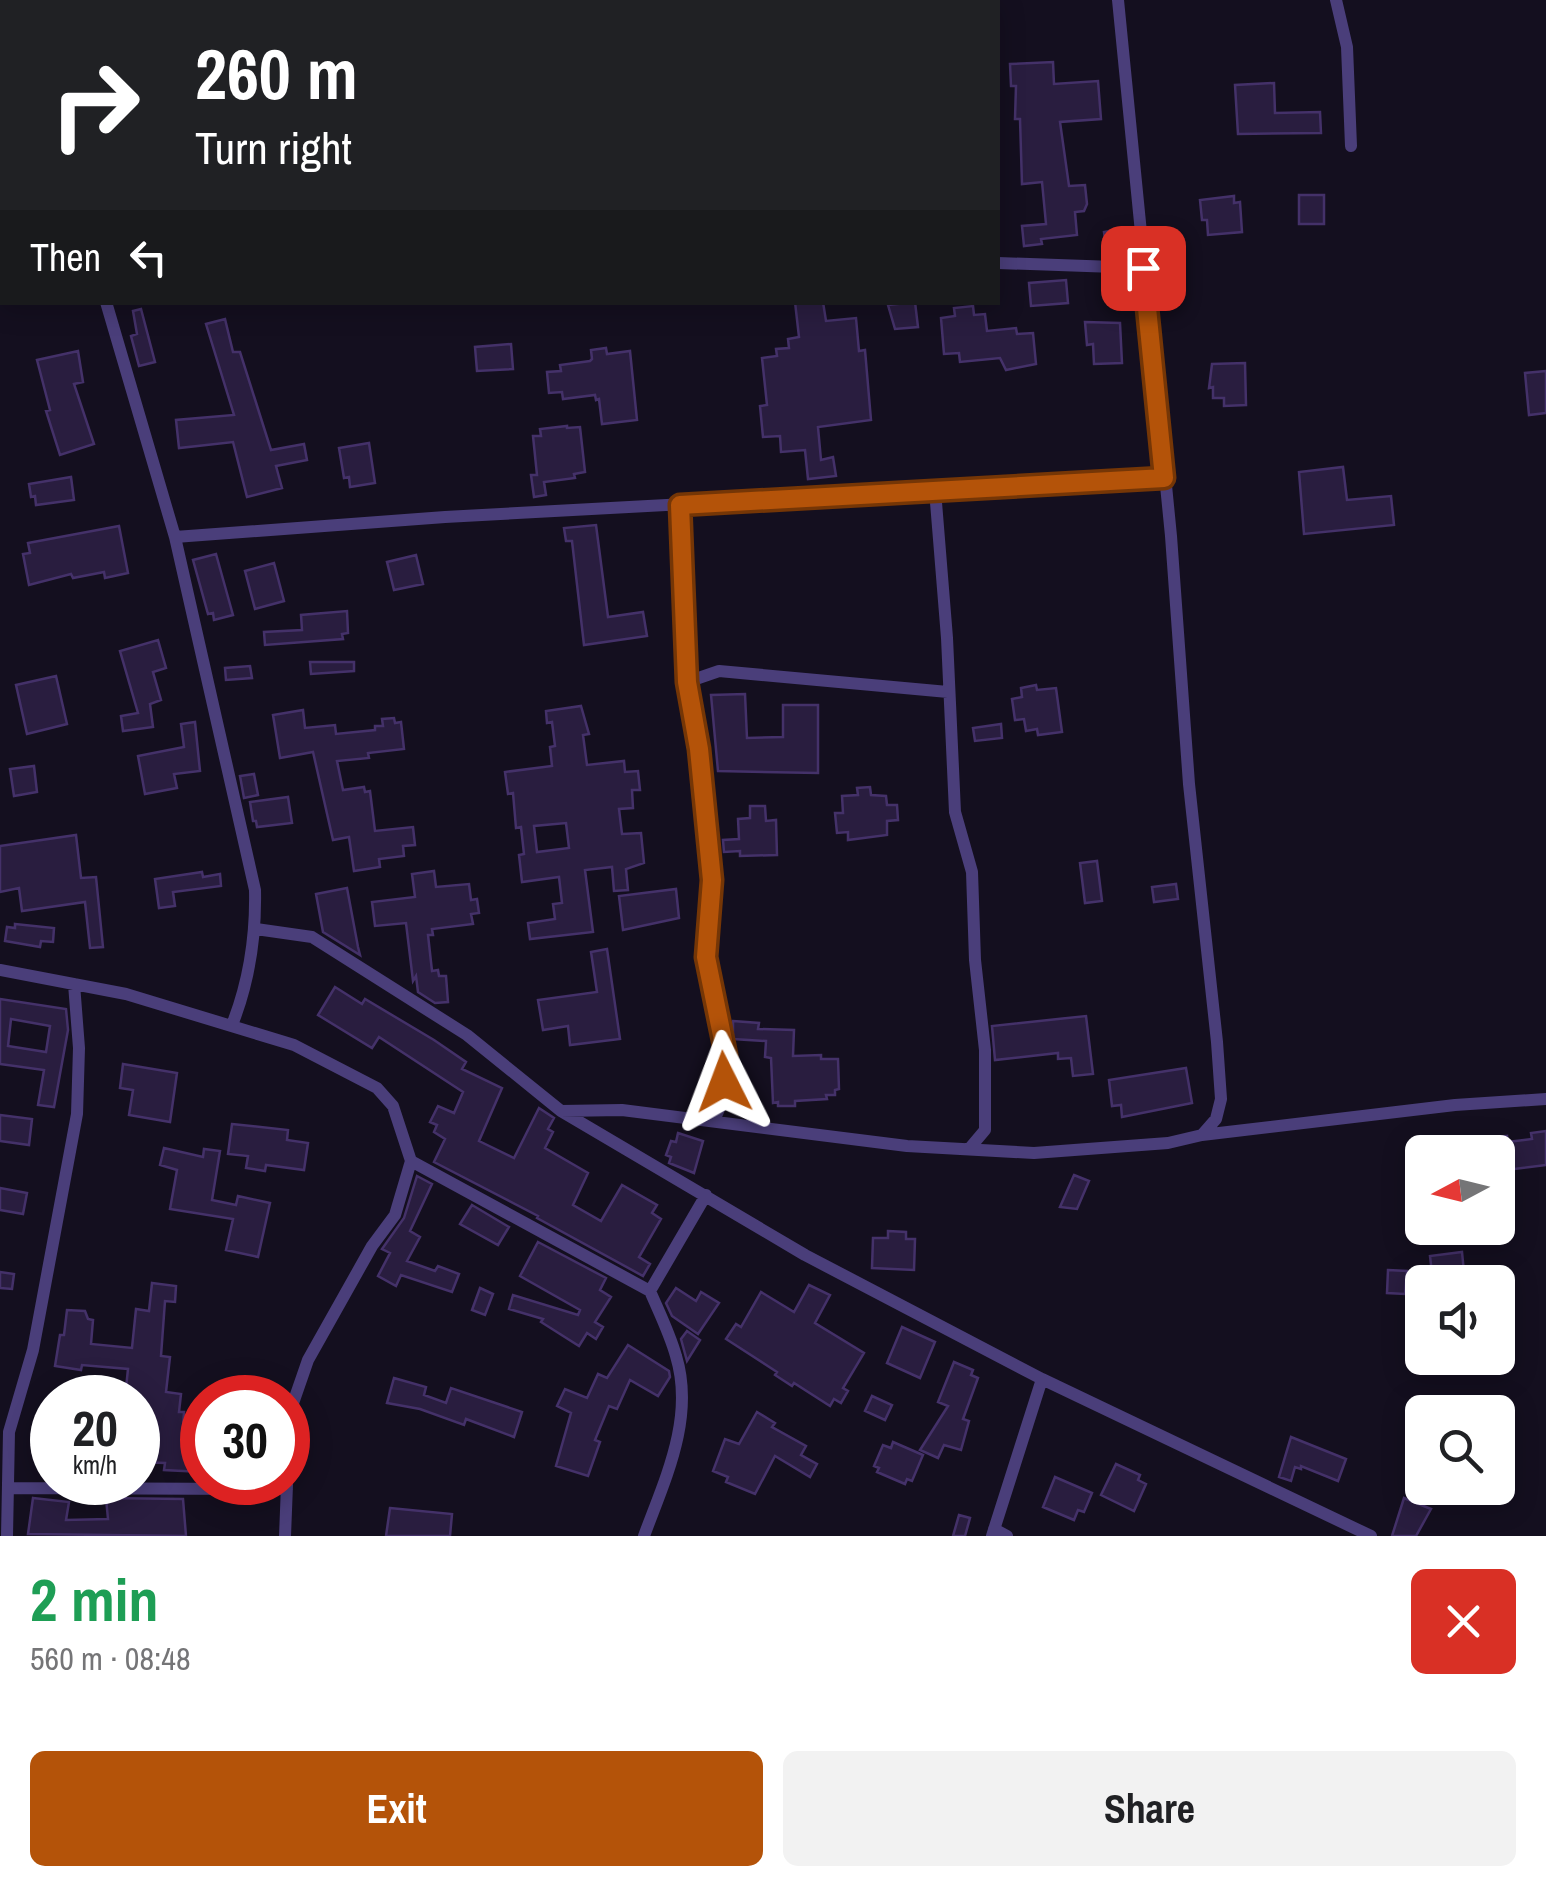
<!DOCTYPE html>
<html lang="en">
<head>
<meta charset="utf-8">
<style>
	:root { --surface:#fff; --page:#f2f2f2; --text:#202124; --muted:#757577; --accent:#b45309 }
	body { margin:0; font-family:"Archivo Narrow",sans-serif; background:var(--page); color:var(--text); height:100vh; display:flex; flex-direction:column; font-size:38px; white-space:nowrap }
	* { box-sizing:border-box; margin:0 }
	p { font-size:32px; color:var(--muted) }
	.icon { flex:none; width:55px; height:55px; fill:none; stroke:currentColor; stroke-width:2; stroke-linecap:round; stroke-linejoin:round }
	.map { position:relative; height:1536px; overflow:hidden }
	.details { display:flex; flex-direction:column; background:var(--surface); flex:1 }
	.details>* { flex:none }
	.guide { position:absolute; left:0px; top:0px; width:1000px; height:305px; box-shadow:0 5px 25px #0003; background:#202124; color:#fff; overflow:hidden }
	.needle { width:65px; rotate:263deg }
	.fabs { position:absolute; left:1405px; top:1135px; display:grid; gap:20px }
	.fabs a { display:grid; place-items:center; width:110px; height:110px; border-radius:15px; background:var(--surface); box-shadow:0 5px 25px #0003; font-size:50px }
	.speed { position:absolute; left:30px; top:1375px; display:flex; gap:20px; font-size:50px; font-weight:700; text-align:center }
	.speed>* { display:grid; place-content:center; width:130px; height:130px; border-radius:50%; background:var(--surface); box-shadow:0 5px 25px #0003; line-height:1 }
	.speed small { font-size:25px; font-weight:400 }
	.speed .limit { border:15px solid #d22; background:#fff; color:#111 }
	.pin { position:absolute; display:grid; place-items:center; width:85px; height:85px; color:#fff; margin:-42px; border-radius:20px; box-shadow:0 5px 15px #0006 }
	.me { position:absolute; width:110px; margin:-55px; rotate:357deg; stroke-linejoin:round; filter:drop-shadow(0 0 8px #0008) }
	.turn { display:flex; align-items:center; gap:35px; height:210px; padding:0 30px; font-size:45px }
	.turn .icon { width:130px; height:130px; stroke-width:2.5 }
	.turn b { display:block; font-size:70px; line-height:85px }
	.then { display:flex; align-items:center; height:95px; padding:0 30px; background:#0003; gap:20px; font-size:38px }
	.round { display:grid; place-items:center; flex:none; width:105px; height:105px; border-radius:15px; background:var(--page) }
	.headline { display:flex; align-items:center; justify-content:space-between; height:170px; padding:0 30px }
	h1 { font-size:60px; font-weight:700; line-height:75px; color:#1e9e55 }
	.action { display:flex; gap:20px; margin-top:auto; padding:20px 30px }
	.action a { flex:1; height:115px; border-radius:15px; background:var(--accent); color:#fff; font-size:40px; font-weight:700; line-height:115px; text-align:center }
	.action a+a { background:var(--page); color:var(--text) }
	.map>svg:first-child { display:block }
	.building { fill:#291d3f; stroke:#443169; stroke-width:2.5; fill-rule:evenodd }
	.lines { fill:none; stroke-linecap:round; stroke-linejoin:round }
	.minor { stroke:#4a3e7a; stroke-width:12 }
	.route-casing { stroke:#753606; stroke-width:25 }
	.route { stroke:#b45309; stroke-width:18 }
</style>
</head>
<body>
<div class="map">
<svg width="1546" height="1536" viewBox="0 0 1546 1536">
	<rect width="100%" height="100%" fill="#140f1f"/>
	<!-- building -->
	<path class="building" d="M1053,62L1054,84L1098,81L1101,119L1060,122L1069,186L1085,185L1087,204L1084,211L1075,212L1077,235L1041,239L1042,244L1024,246L1022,226L1046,224L1042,182L1022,184L1020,119H1015L1016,86H1011L1010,64Z
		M1274,83L1275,113L1320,112L1321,133L1238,134L1235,85Z
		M1299,195H1324V224H1299Z
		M1234,196V203L1240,202L1242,232L1208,235L1207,220H1202L1200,200Z
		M1116,230L1118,246L1106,248L1104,232Z
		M1066,280L1068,303L1031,306L1029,283Z
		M795,302H823L826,321L856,318L859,351L865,350L871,420L818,427L821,460L833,457L836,476L808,479L805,450L781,452L780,436L763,437L760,406L767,405L762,358L777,356L776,349L789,348L788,339L799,337Z
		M915,302L918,327L895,329L888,305Z
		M973,306L974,315L985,314L987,331L1016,328L1017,334L1033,333L1036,364L1006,370L1000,358L960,362L959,353L944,354L941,318L955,316L954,308Z
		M141,309L155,362L139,366L131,336L137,334L133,311Z
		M225,319L233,352H240L271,450L304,444L307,460L276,466L282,488L247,497L233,442L179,448L176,420L234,415L206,324Z
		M1085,322L1120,323L1122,363L1094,364L1093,344L1087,345Z
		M511,344L513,369L477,371L475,347Z
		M606,348L607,354L630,351L637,420L602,424L599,399L596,400L595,395L563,399L562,392L549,393L547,372L561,371L560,365L590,361L592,359L591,350Z
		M78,351L83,382L74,384L94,444L60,455L46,411L50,410L37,360Z
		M1245,363L1246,405L1224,406V398H1213V387L1209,388L1212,364Z
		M1546,371V413L1529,415L1525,373Z
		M567,426V428L580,427L585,472L574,474L575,478L544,482L546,495L534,497L531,475H537L533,436H541L540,429Z
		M369,443L375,483L350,487L349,477L344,478L339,448Z
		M1343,467L1347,500L1391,496L1394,525L1304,534L1299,472Z
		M71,477L74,500L36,505L35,496L31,497L29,484Z
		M596,525L608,617L643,612L647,636L584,645L572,541H566L564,528Z
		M119,526L128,573L105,578L104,572L73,578L71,574L29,585L23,554L30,553L28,543Z
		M216,554L233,615L214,620L213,613L208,614L193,560Z
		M416,555L423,584L394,590L387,562Z
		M274,563L284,601L255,609L245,571Z
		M347,611L348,633L342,634L343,639L265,645L264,632L302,630L301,615Z
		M158,640L166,668L153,672L161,700L150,704L153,727L123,731L121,716L138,713L120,651Z
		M310,662H354V671L311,674Z
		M250,666L252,678L226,680L225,668Z
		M56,676L67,724L27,734L16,685Z
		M1036,685L1037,690L1056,688L1062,732L1038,735L1037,729L1026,731L1024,719L1015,720L1012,699L1022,697L1021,688Z
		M745,694L747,738L783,737V705H818V773L718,771L711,695Z
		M581,706L589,734L583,735L587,765L624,761L625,772L638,771L640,790H632L633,808L619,809L622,834L641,833L644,863L626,869L628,890L614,891L612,867L585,870L593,932L530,939L528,923L555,919L553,904L562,903L559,877L522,882L519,855L524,854L521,827L516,828L513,793L508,794L505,772L552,766L550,747L555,746L552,722L547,723L546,711ZM566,823L569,848L537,852L534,826Z
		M303,710L305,728L335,725L336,734L375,730V726H383L382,719L394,718L395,723L401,722L404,749L368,753L369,758L337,761L343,790L364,787L365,792L370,791L375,831L413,827L415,845L403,846L404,856L379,859L380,867L354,871L349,837L333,840L313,752L280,758L273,715Z
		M195,722L200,771L174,774L177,788L145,794L138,756L184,747L181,724Z
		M1001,724L1002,738L975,741L973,728Z
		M34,766L37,792L14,796L10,769Z
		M254,774L258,795L244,798L240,776Z
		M870,787L871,795L886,796L887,805H897L898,820L887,821V835L848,840V832L837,833L835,813H843L842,796L858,795L857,788Z
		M288,797L292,823L257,827L256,821H253L250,802Z
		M750,806H765L766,821L776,820L777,855L740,856V851L724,852L723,840L739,839L738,819L750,818Z
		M76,835L81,878L96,877L103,947L90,948L85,902L22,911L19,888L0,892V846Z
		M1097,861L1102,901L1085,903L1080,863Z
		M434,871L436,887L469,884L471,900L477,899L479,913L471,914L473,924L432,929L433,935H428L432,971L438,970L439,976H446L448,1002L435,1003L418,992L416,976L413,981L406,923L375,926L372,902L415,897L412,874Z
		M202,872L203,877L220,874L221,886L173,892L175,906L159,908L155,879Z
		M1176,884L1178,899L1154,902L1152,887Z
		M347,888L358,947L360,955L323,932L316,894Z
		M676,889L679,918L623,930L619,896Z
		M15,924L54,928L53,942L41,941L40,947L5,941L7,927L15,928Z
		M607,949L620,1039L570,1045L568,1026L543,1030L538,1000L597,992L591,952Z
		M335,987L362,1004L365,999L434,1040L466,1062L462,1069L502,1088L479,1141L514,1158L539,1108L554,1118L548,1129L553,1132L545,1148L588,1173L573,1205L601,1221L622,1185L657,1205L652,1213L661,1219L639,1257L650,1264L643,1276L537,1218L538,1216L434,1162L445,1139L434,1132L437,1125L430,1122L438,1106L454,1113L463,1092L379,1037L372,1048L318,1015Z
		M0,999L66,1009L68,1030L54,1107L38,1105L44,1070L0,1064ZM11,1019L50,1026L46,1052L8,1046Z
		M1086,1016L1093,1074L1073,1076L1071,1058L1058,1059V1053L995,1060L992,1026Z
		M733,1021L759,1023L758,1029L794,1030L793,1056L821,1055V1059H838L839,1089L835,1090V1095H826L827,1099L795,1101V1106H778V1102L773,1103L771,1058L765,1057L766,1041L733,1039Z
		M123,1064L177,1073L170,1122L129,1115L133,1090L120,1088Z
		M1186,1068L1192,1103L1122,1117L1121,1105L1112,1106L1109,1080Z
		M0,1115L32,1119L29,1145L0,1141Z
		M232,1124L288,1130L287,1140L308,1143L304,1170L266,1165L265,1171L246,1168L248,1156L228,1154Z
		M1546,1131V1165L1498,1171V1152H1489L1488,1138L1507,1136V1142L1532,1139L1531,1133Z
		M678,1133L703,1141L694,1173L669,1163L671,1157L666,1155L671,1141L676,1142Z
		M164,1148L203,1157L204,1149L220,1151L212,1200L236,1205L238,1196L270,1203L258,1257L226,1250L233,1219L170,1209L177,1170L160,1165Z
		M1074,1175L1089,1181L1077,1209L1060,1207Z
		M417,1176L432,1184L410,1231L420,1237L407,1261L435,1271L438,1266L459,1274L452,1292L401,1275L396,1286L378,1276L390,1253L382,1249L404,1218Z
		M0,1188L27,1193L23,1214L0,1210Z
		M472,1205L509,1227L498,1245L460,1224Z
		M888,1231L906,1232V1239H915L914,1270L872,1268L873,1238H888Z
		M538,1242L606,1278L600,1290L611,1297L595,1322L603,1327L596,1339L587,1333L579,1346L541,1322L543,1319L509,1309L513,1295L578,1315L580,1310L520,1276Z
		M1462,1252L1465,1282H1433L1430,1256Z
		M1388,1270L1407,1271L1405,1294L1387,1293Z
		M0,1272L14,1274L12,1289L0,1288Z
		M152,1283L176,1286L175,1302L165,1301L161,1356L170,1357L166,1392L181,1394L179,1412H184L183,1427L191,1428V1434L202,1435V1472L164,1470L165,1463L138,1462V1398H125L128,1369L82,1365L81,1370L55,1366L60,1335H64L67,1310L85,1311L88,1319L93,1320L91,1344L132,1348L136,1309L149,1311Z
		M809,1285L830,1295L815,1323L864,1353L843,1388L848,1391L841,1403L834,1399L830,1406L794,1383L792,1386L775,1375L777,1372L726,1339L736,1324L741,1327L761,1292L794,1312Z
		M480,1288L493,1294L485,1315L472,1310Z
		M676,1288L696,1301L701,1292L719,1303L698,1334L672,1316L666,1303Z
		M902,1327L935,1342L920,1378L887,1363Z
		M687,1331L700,1340L687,1361L681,1339Z
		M628,1345L669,1371L670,1377L658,1396L630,1380L617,1409L609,1406L595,1440L600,1442L588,1476L556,1466L571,1413L557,1406L565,1389L587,1398L598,1374L607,1378Z
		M954,1362L973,1370L971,1375L978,1378L963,1419L969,1421L961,1450L944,1445L938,1458L920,1450L948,1406L938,1402Z
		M394,1378L426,1387L424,1395L446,1403L451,1388L522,1412L514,1437L466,1419L464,1425L420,1409L387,1403Z
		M872,1396L892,1405L885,1420L865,1411Z
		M757,1412L775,1423L772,1427L806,1446L801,1455L817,1464L810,1477L775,1456L755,1494L726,1482L728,1477L713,1471L725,1439L739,1444Z
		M1291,1437L1346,1459L1338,1481L1301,1466V1469L1295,1467L1291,1481L1279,1477Z
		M893,1442L923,1455L912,1481L907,1479L905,1484L877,1472L879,1468L874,1466L883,1445L891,1448Z
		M1116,1464L1140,1475L1138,1480L1146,1484L1134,1511L1101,1495Z
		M1055,1477L1092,1493L1084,1512L1078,1510L1074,1520L1043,1507Z
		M33,1498L69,1502L66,1520L108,1519L106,1498L183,1499L186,1536L28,1534Z
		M1404,1498L1431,1509L1416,1536H1392Z
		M390,1508L452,1514L450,1536H386Z
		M959,1515L970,1518L965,1536H953Z"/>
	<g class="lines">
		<!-- minor -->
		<path class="minor" d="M15,0L16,2
			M261,0L262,2
			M685,0V2
			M884,0V2
			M1336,0L1347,47L1351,146
			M0,53L2,52
			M998,263L1143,268
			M106,302L175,537L255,890C256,936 249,982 232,1025
			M935,490L947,638L955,812L972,872L975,960L985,1050V1130L969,1149
			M680,505L687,682L699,749L713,880L706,957L726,1055L725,1095L714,1121
			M175,537L445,517L1165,478
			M687,682L719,671L948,692
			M256,929L312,937L467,1035L561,1111L805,1255L1042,1379L992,1536
			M0,970L126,994L294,1045L377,1088L393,1106L411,1161L395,1215L372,1246L308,1360L291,1409L288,1464
			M561,1111L622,1110L907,1146L1034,1153L1168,1143L1202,1135L1216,1119L1221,1099L1217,1042L1189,784L1171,536L1118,0
			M1202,1135L1455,1105L1546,1099
			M411,1161L650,1291L706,1195
			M1042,1379L1371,1536
			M9,1488L287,1489
			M994,1529L1007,1536
			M7,1536L9,1432L33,1350L77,1114L79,1048L74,984
			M285,1536L287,1485
			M644,1536C665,1479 695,1418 676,1356C670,1334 659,1312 650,1291"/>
	</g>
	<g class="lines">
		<!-- route casing -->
		<g class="route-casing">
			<path id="route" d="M724,1082L726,1055L706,957L712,880L699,749L687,682L680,505L1164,478L1143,268"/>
		</g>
		<!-- route -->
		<use href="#route" class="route"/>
	</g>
</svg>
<div class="fabs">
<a><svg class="needle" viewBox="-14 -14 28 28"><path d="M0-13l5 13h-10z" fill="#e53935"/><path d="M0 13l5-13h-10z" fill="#757577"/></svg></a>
<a><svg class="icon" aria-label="sound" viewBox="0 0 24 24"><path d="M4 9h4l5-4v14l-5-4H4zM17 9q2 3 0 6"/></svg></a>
<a><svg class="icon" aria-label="search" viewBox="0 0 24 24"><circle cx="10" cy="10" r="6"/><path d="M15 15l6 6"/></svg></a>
</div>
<div class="speed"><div>20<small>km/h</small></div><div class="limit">30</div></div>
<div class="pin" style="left:1143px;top:268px;background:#d93025"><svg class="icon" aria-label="arrive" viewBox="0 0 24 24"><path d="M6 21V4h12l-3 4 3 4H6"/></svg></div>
<svg class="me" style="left:724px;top:1082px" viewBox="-20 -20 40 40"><path d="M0-17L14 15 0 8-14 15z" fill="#b45309" stroke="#fff" stroke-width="4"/></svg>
<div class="guide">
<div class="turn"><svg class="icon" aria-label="right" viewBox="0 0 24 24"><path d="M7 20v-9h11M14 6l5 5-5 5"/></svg><div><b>260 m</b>Turn right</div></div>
<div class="then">Then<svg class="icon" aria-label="left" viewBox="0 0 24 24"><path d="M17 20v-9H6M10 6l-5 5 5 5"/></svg></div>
</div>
</div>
<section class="details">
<div class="headline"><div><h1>2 min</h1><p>560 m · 08:48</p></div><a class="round" style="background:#d93025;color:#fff"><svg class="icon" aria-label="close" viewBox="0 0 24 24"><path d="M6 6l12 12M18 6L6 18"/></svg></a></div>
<div class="action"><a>Exit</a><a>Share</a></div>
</section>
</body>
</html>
